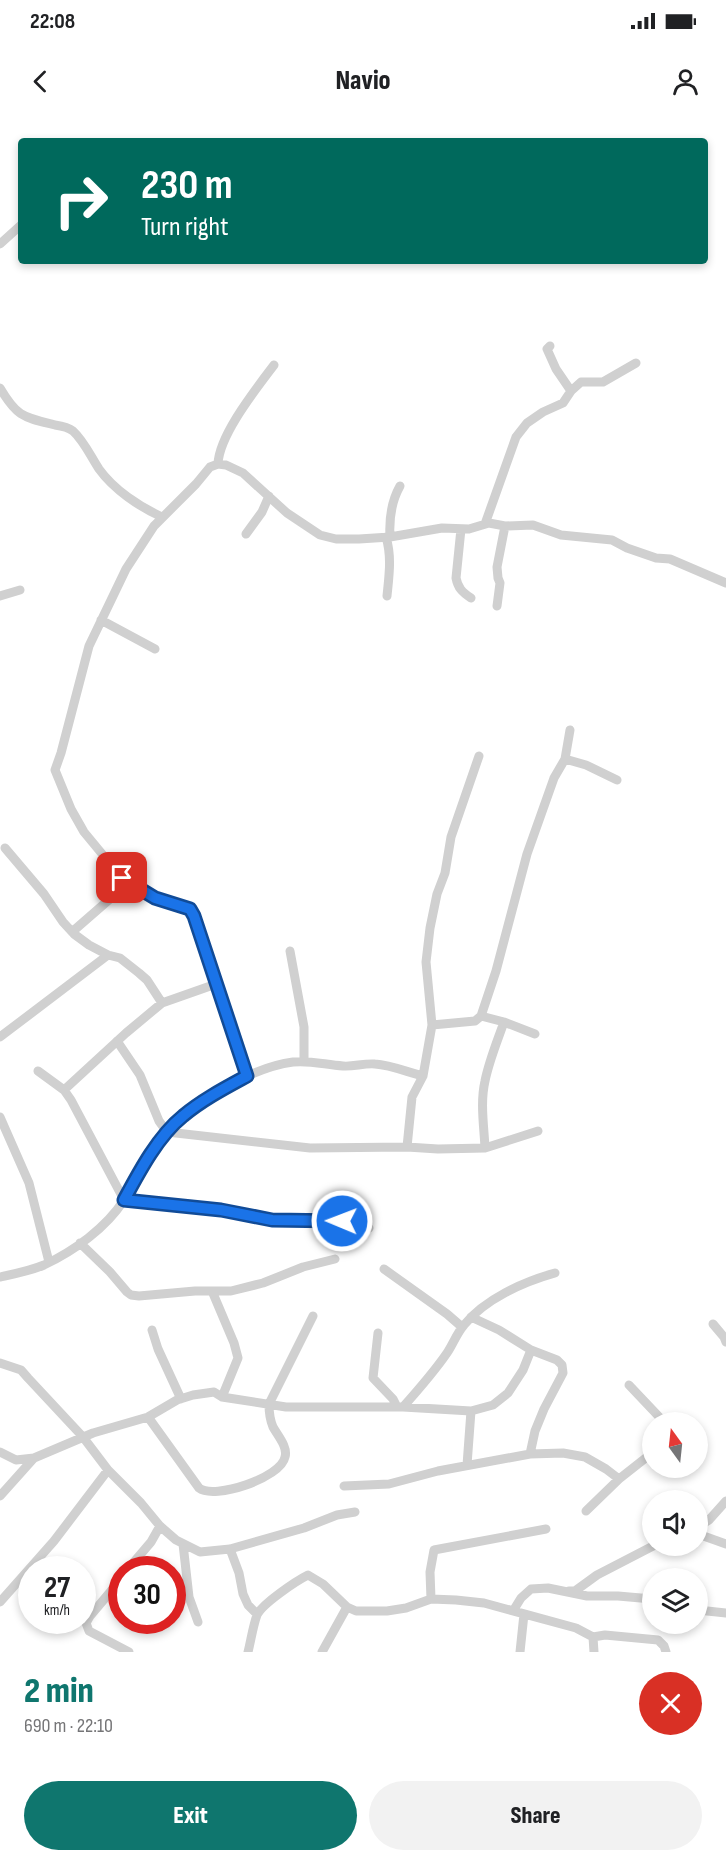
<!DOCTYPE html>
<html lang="en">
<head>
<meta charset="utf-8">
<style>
	:root { --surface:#fff; --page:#f2f2f2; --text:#202124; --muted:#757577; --accent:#0f766e }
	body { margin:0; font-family:"Sofia Sans Condensed",sans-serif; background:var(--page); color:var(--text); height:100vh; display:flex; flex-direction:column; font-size:22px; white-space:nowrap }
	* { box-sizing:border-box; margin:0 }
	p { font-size:20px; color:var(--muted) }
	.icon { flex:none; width:33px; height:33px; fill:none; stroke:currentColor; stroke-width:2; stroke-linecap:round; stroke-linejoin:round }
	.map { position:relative; height:1532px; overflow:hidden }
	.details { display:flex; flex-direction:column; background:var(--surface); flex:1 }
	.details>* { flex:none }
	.guide { position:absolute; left:18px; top:18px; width:690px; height:126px; border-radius:6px; box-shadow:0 3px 9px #0003; background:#00695c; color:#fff; overflow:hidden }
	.needle { width:39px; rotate:345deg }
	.controls { position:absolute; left:642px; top:1292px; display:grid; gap:12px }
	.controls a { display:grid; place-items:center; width:66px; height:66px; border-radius:50%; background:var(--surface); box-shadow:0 3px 9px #0003; font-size:30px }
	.speed { position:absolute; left:18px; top:1436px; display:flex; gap:12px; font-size:30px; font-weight:700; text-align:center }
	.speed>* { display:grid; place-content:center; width:78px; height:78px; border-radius:50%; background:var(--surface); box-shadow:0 3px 9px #0003; line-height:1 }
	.speed small { font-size:15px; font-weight:400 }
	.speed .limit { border:9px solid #d22; background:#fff; color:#111 }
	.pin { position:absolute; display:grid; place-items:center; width:51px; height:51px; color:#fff; margin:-26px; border-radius:12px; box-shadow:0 3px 9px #0006 }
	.me { position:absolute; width:66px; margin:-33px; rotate:271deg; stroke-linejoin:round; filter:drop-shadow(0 0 4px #0008) }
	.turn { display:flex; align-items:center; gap:21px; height:126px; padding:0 24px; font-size:27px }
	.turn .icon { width:78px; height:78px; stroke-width:2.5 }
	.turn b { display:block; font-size:42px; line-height:51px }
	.round { display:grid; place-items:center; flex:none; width:63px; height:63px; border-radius:32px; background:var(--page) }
	.head { display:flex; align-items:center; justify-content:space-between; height:102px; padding:0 24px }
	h1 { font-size:36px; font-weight:800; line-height:45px; color:var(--accent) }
	.action { display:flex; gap:12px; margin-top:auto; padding:12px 24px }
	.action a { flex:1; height:69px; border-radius:36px; background:var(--accent); color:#fff; font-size:24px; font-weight:800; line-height:69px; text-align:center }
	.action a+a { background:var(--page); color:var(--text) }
	.status { display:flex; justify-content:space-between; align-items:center; height:42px; padding:0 30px; background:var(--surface); direction:ltr }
	.status svg { height:16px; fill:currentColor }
	header { display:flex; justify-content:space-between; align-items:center; height:78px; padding:0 24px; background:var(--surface); font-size:27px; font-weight:800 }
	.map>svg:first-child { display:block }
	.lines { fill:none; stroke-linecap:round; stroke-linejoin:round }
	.minor { stroke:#d0d0d0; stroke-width:9 }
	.route-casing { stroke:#114b97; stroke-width:15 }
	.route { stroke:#1a73e8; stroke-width:10 }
</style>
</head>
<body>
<div class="status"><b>22:08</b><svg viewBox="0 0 49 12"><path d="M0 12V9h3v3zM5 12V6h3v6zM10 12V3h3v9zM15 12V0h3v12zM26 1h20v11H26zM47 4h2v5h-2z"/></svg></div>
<header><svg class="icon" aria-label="back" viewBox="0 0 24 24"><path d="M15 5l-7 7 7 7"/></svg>Navio<svg class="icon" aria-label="person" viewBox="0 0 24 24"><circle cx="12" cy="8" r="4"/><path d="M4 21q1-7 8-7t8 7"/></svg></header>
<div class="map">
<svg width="726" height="1532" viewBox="0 0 726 1532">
	<rect width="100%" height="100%" fill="#fff"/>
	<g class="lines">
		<!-- minor -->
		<path class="minor" d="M0,124L21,105
			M550,226L547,229L556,249L571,271
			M0,268C17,297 23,297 55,305C62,306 68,307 73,311C84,321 91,337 99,349C114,370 140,387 162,397
			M218,344C219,315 256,269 274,245
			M485,404L516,317L527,303L543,292L563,283L571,271L581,262H603L636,243
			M461,409L456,458C458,468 462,472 471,478
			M246,414L262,392L269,376
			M386,417C392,437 389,456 387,476
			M390,417C389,399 391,382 400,366
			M0,476L20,470
			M497,486L500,463L498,458L497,447L505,406
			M101,500L155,529
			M565,639L586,645L617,660
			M5,728L44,774L63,802L74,814L89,825L108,835L120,838L139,853L147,860L162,883
			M72,812L111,778L126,760
			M290,831L304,907V942
			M481,896L504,902L535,914
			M432,905L475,901L481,896L496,851L527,734L554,658L565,639L570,610
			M0,917L108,835
			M117,921L140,955L159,1001L167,1012L310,1028L407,1027L438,1029L485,1028L538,1011
			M38,951L64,970L71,980L124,1080
			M247,956L194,796L190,789L155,778L122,758L84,712L71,689L55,650L61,633L89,526L126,449L154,406L196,364L210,347L218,344L226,345L243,353L287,393L320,415L336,419H359L390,417L442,408L469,409L489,403L505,406L533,405L561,415L612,420L627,428L656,438L670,439L726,463
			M64,970L126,913L162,883L216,864
			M0,997L29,1063L49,1142
			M407,1027L412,977L423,956L432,905L426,842L430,808L437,774L445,753L451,717L479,636
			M485,1028C484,1006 480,983 485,961C489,941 497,922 504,902
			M124,1080L221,1090L272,1100L342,1101L369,1108
			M80,1123L110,1152L127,1172L131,1175L139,1176L195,1171H231L263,1163L303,1147L335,1139
			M384,1149L447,1194L462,1207
			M0,1157C14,1154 30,1151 44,1145C74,1131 106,1108 124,1080C130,1071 133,1061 139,1052C147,1038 158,1023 168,1011C193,981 254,947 293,942C310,940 326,945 343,946C353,947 364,943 375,944C391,945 407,952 423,956
			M212,1171L234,1223L238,1238L222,1277
			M471,1197L499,1210L531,1230L557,1240L562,1245L563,1253L544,1289L535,1311L530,1334
			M713,1204L724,1217L726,1222
			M152,1210L158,1229L181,1279
			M378,1213L373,1258L393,1279L397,1287
			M0,1243L21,1250L28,1258L83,1317L108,1350L54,1421L0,1482
			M629,1265L664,1302
			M403,1287C419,1269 434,1252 447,1233C453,1224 457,1213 464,1205C485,1179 523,1162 555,1153
			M148,1297L199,1368C214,1380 281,1358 285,1337C288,1327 278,1316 273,1307C270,1300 269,1292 269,1284L313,1196
			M0,1332L16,1340L34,1338L93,1313L148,1297L177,1280L193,1275L214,1272L222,1277L286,1287H403L471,1291L493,1285L508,1273L523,1250L531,1230
			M467,1345L471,1291
			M108,1350L141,1383L160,1406L176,1420L200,1432L230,1429L304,1408L337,1395L355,1392
			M344,1366L389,1364L438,1351L530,1334L563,1333L585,1337L606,1349L619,1359
			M0,1376L34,1338
			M586,1391L619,1359L652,1333
			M698,1407L709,1400L726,1381
			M698,1414L726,1424
			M183,1424L189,1477L198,1502
			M230,1429L239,1453L243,1474L248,1485L257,1494
			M128,1449L151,1422L160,1406
			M122,1458L90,1496L86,1503L89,1511L129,1532
			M569,1471H575L597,1455L655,1425
			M431,1479L430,1452L434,1430L546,1409
			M698,1490L726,1493
			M513,1491L521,1478L531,1469L548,1468L587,1476H618L652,1479
			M593,1517L605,1515L658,1520L664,1526L666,1532
			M248,1532C251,1520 253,1506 257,1495C262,1484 296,1461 308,1455L323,1464L347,1487L356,1491H387L406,1488L431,1479L456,1480L484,1483L576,1508L593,1517L594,1532
			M322,1532L347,1487
			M520,1532L524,1494"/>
	</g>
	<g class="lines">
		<!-- route casing -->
		<g class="route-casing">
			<path id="route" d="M122,758L155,778L190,789L194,796L247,956C225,968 202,980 183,996C158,1016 139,1052 124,1080L221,1090L272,1100L342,1101"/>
		</g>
		<!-- route -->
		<use href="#route" class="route"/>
	</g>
</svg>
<div class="controls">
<a><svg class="needle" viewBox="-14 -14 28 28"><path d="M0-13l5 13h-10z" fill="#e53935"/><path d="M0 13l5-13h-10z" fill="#757577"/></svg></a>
<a><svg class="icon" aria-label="sound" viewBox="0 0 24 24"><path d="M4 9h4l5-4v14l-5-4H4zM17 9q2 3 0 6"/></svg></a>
<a><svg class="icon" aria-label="layers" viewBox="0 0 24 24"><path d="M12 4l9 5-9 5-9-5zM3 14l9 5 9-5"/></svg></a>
</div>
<div class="speed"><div>27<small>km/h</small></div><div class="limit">30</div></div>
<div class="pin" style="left:122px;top:758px;background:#d93025"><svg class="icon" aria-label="arrive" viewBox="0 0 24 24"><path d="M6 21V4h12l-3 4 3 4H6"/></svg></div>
<svg class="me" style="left:342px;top:1101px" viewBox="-20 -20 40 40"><circle r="17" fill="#1a73e8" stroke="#fff" stroke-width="3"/><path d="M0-11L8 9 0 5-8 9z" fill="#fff"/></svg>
<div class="guide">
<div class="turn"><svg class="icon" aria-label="right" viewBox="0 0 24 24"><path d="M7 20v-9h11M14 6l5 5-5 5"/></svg><div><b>230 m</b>Turn right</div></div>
</div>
</div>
<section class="details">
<div class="head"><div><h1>2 min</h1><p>690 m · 22:10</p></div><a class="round" style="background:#d93025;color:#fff"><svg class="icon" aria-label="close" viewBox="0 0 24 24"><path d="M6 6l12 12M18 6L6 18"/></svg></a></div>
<div class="action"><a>Exit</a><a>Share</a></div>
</section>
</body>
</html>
